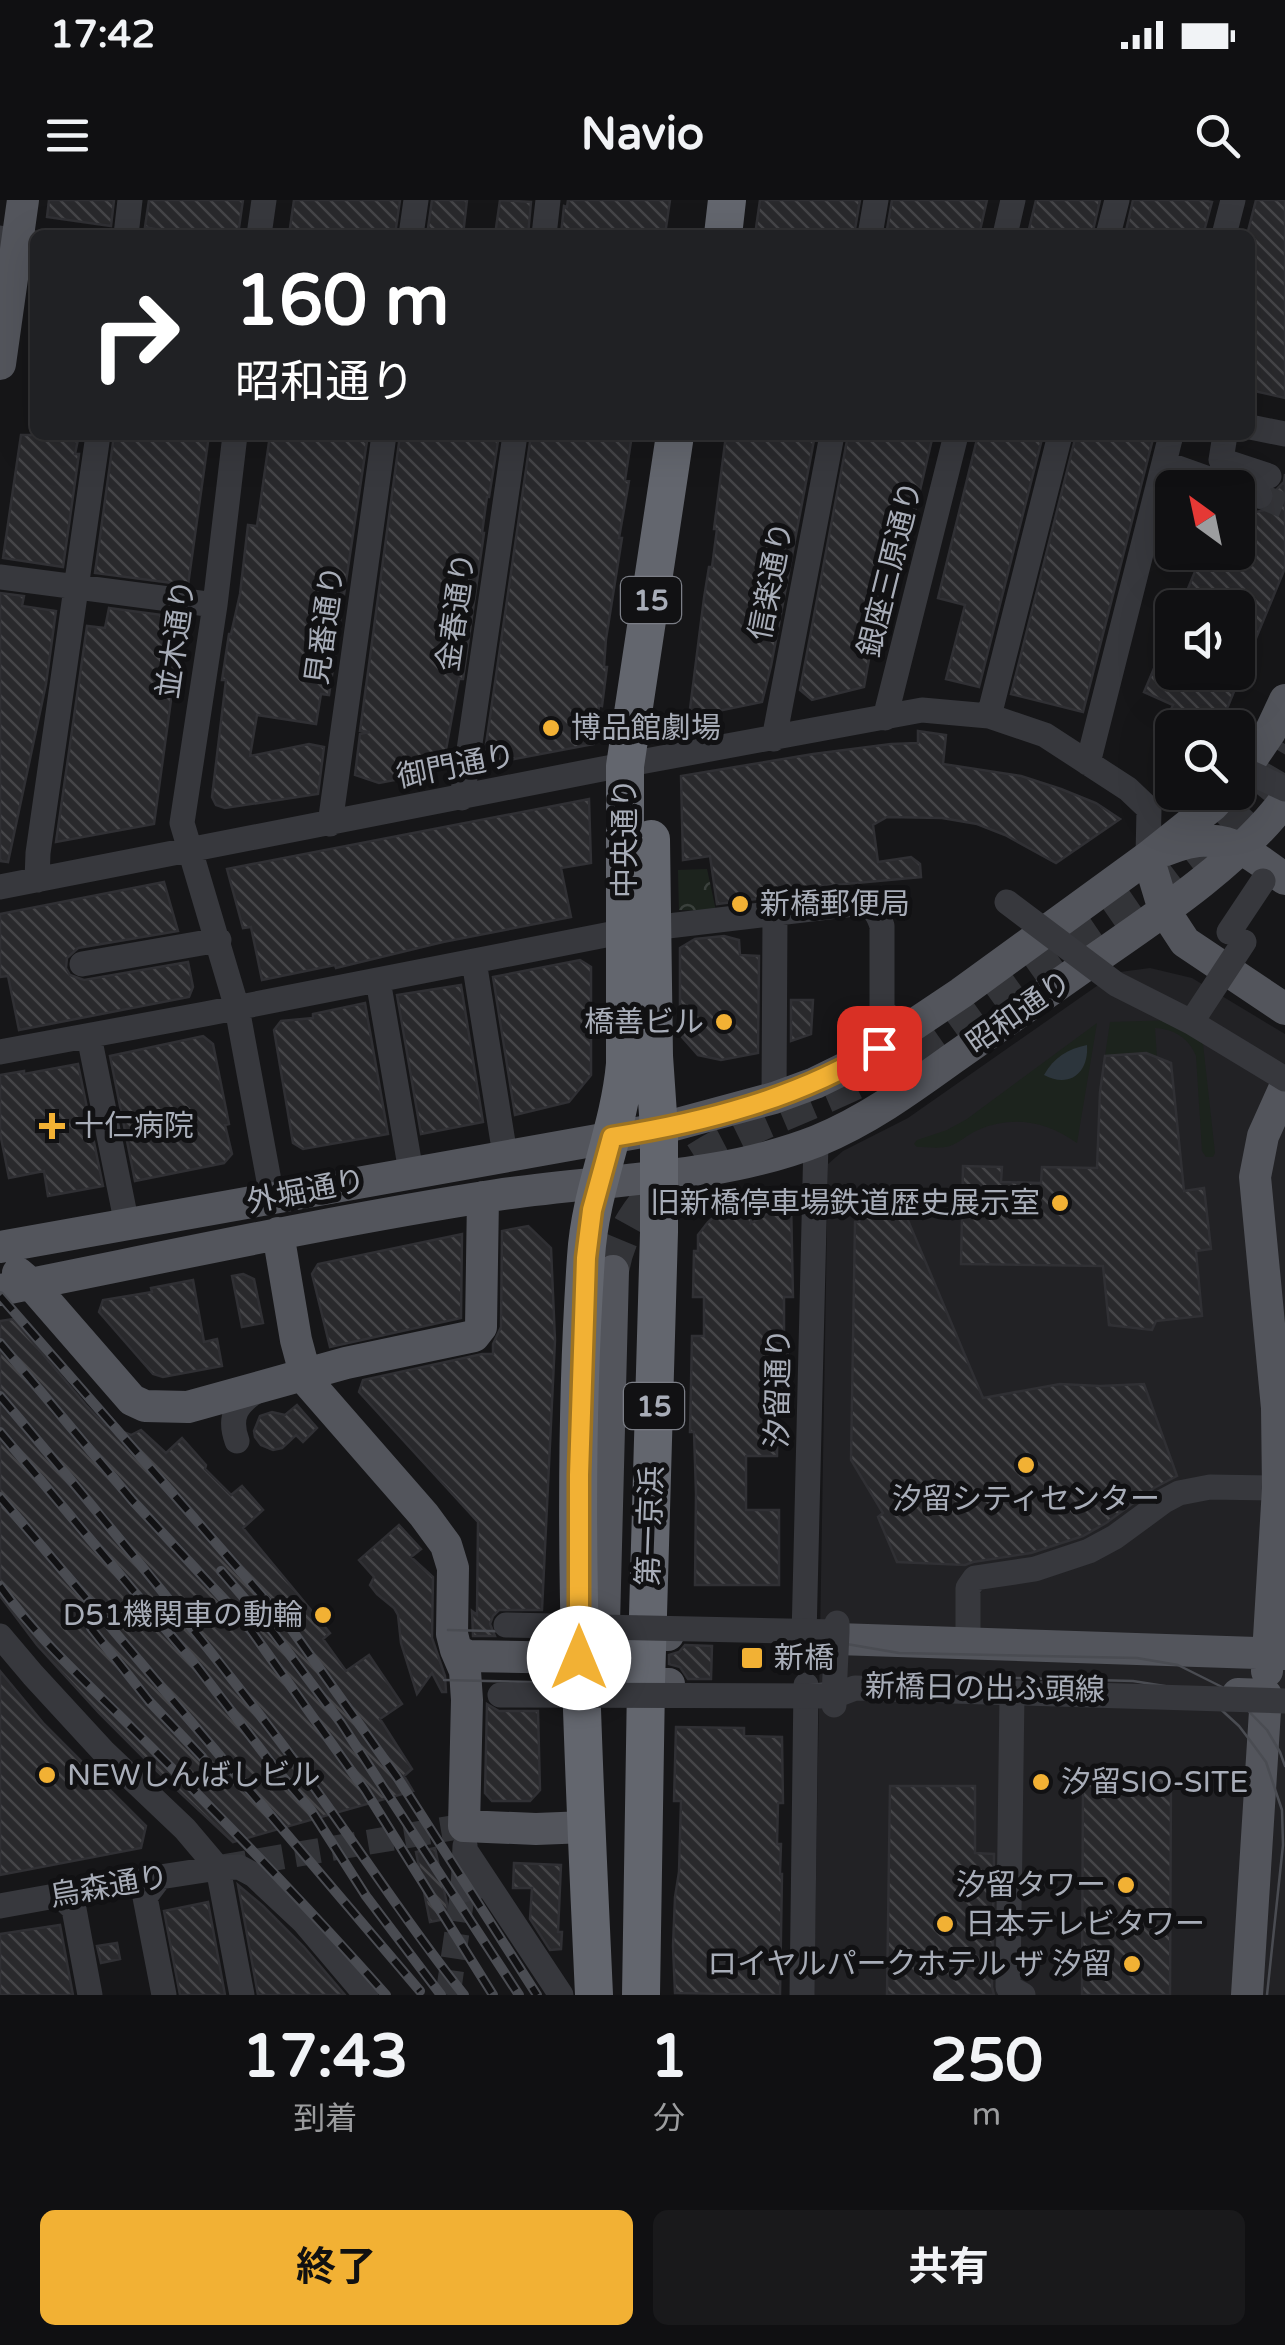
<!DOCTYPE html>
<html lang="ja">
<head>
<meta charset="utf-8">
<style>
	:root { --surface:#101012; --page:#19191b; --text:#f1f3f6; --muted:#9c9d9f; --line:#303032; --accent:#f2b134 }
	body { margin:0; font-family:"Varela Round","Noto Sans JP",sans-serif; background:var(--page); color:var(--text); height:100vh; display:flex; flex-direction:column; font-size:38px; white-space:nowrap }
	* { box-sizing:border-box; margin:0 }
	p { font-size:32px; color:var(--muted) }
	.icon { flex:none; width:55px; height:55px; fill:none; stroke:currentColor; stroke-width:2; stroke-linecap:round; stroke-linejoin:round }
	.map { position:relative; height:1795px; overflow:hidden }
	.details { display:flex; flex-direction:column; background:var(--surface); flex:1 }
	.details>* { flex:none }
	.banner { position:absolute; left:30px; top:30px; width:1225px; height:210px; border-radius:15px; box-shadow:0 10px 40px #0002,0 0 0 2px var(--line); background:#202124; color:#fff; overflow:hidden }
	.needle { width:65px; rotate:327deg }
	.fabs { position:absolute; left:1155px; top:270px; display:grid; gap:20px }
	.fabs a { display:grid; place-items:center; width:100px; height:100px; border-radius:15px; background:var(--surface); box-shadow:0 10px 40px #0002,0 0 0 2px var(--line); font-size:50px }
	.pin { position:absolute; display:grid; place-items:center; width:85px; height:85px; color:#fff; margin:-42px; border-radius:20px; box-shadow:0 5px 15px #0006 }
	.me { position:absolute; width:110px; margin:-55px; rotate:0deg; stroke-linejoin:round; filter:drop-shadow(0 0 8px #0008) }
	.turn { display:flex; align-items:center; gap:35px; height:210px; padding:0 40px; font-size:45px }
	.turn .icon { width:130px; height:130px; stroke-width:2.5 }
	.turn b { display:block; font-size:70px; line-height:85px }
	.eta { display:flex; justify-content:space-evenly; align-items:center; height:170px; text-align:center }
	.eta b { font-size:60px; font-weight:700; line-height:70px }
	.cta { display:flex; gap:20px; margin-top:auto; padding:20px 40px }
	.cta a { flex:1; height:115px; border-radius:15px; background:var(--accent); color:#111; font-size:40px; font-weight:700; line-height:115px; text-align:center }
	.cta a+a { background:var(--page); color:var(--text) }
	.status { display:flex; justify-content:space-between; align-items:center; height:70px; padding:0 50px; background:var(--surface); direction:ltr }
	.status svg { height:28px; fill:currentColor }
	header { display:flex; justify-content:space-between; align-items:center; height:130px; padding:0 40px; background:var(--surface); font-size:45px; font-weight:700 }
	.map>svg:first-child { display:block }
	.built { fill:#222225 }
	.grass { fill:#1c231d }
	.forest { fill:url(#forest-crowns) }
	.water { fill:#2c353c }
	.building { fill:url(#building-back-hatch); stroke:#303034; stroke-width:2.5 }
	.lines { fill:none; stroke-linecap:round; stroke-linejoin:round }
	.minor-tunnel { stroke:#333438; stroke-width:25; stroke-dasharray:25 12; stroke-linecap:butt }
	.major-tunnel { stroke:#333438; stroke-width:32; stroke-dasharray:32 16; stroke-linecap:butt }
	.minor { stroke:#37383d; stroke-width:25 }
	.major { stroke:#53555c; stroke-width:32 }
	.highway { stroke:#63666e; stroke-width:38 }
	.tram { stroke:#4a4c52; stroke-width:2.5 }
	.rail-casing { stroke:#4a4c52; stroke-width:10 }
	.rail { stroke:#111113; stroke-width:6; stroke-dasharray:19; stroke-linecap:butt }
	.minor-bridge { stroke:#37383d; stroke-width:25 }
	.route-casing { stroke:#9d7322; stroke-width:25 }
	.route { stroke:#f2b134; stroke-width:18 }
	.poi-dot { fill:#f2b134; stroke:#111113; stroke-width:4 }
	.labels { text-anchor:middle; stroke-width:10; stroke-linejoin:round; paint-order:stroke }
	.shield { fill:#111113; stroke:#7b7e86; stroke-width:2.5 }
	.shield-label { font-size:28px; font-weight:bold; fill:#a8adb8 }
	.street-label { font-size:30px; fill:#a8adb8; stroke:#111113 }
	.poi-label { font-size:30px; fill:#a8adb8; stroke:#111113; text-anchor:start }
</style>
</head>
<body>
<div class="status"><b>17:42</b><svg viewBox="0 0 49 12"><path d="M0 12V9h3v3zM5 12V6h3v6zM10 12V3h3v9zM15 12V0h3v12zM26 1h20v11H26zM47 4h2v5h-2z"/></svg></div>
<header><svg class="icon" aria-label="menu" viewBox="0 0 24 24"><path d="M4 6h16M4 12h16M4 18h16"/></svg>Navio<svg class="icon" aria-label="search" viewBox="0 0 24 24"><circle cx="10" cy="10" r="6"/><path d="M15 15l6 6"/></svg></header>
<div class="map">
<svg width="1285" height="1795" viewBox="0 0 1285 1795">
	<defs>
		<pattern id="forest-crowns" width="20" height="18" patternUnits="userSpaceOnUse" patternTransform="scale(2.5)"><rect width="20" height="18" fill="#1c231d"/><path d="M2 6a3 3 0 1 1 6 0M12 15a3 3 0 1 1 6 0" fill="none" stroke="#3a403c"/></pattern>
		<pattern id="building-back-hatch" width="6" height="6" patternUnits="userSpaceOnUse" patternTransform="scale(2.5)"><rect width="6" height="6" fill="#29292c"/><path d="M-1 5l2 2M0 0l6 6M5-1l2 2" fill="none" stroke="#454548"/></pattern>
	</defs>
	<rect width="100%" height="100%" fill="#161618"/>
	<!-- built -->
	<path class="built" d="M1150,768L1192,778L1285,834V1795H814L828,964L843,951L908,918L1104,781L1120,772Z"/>
	<!-- grass -->
	<path class="grass" d="M1174,820L1203,844L1215,953L1213,957H1206L1202,951L1196,856C1189,838 1174,829 1155,828L1157,858L1146,853L1105,856L1110,822Z
		M1097,823L1077,943C1047,921 1012,915 978,930C968,934 959,943 950,946C941,949 927,947 917,947L914,944L917,940L947,930L967,919Z"/>
	<!-- forest -->
	<path class="forest" d="M707,669L716,711L679,710L678,670Z"/>
	<!-- water -->
	<path class="water" d="M1087,845C1089,872 1070,889 1044,875C1054,857 1068,849 1087,845Z"/>
	<!-- building -->
	<path class="building" d="M49,0H114L111,26L47,17Z
		M149,0H243L238,35H185L145,27Z
		M294,0H400L395,35H289Z
		M432,0H467L463,35H427Z
		M500,0L531,2L528,35H495Z
		M568,0H670L665,35L561,34L564,6L567,7Z
		M760,0H860L854,35H755Z
		M892,0H987L979,35H886Z
		M1036,0H1100L1092,35H1038L1028,33Z
		M1133,0H1202L1212,2L1203,35H1125Z
		M1256,0H1285V198L1250,190V35H1247Z
		M21,235H79L75,254H79L63,367L3,358Z
		M114,235H209L188,385L95,373Z
		M270,235H323L367,241L329,495L321,494L316,524L257,515L250,556L309,544L324,547L318,594L225,608L216,605L212,597L226,480H222L229,434H231L240,394L248,325L257,326Z
		M400,235H499L489,297H487L482,333H484L463,479H459L443,566L396,570L395,580L379,583L355,575L360,534L370,532L360,531Z
		M531,235H632L625,280L629,281L619,338H622L606,439L604,467H607L602,506L599,505L594,544L483,565Z
		M726,235H815L771,466L762,502L689,517L704,398L709,367H712L717,329H714Z
		M848,235H933L914,316L881,440L873,437L864,487L812,500L800,490Z
		M978,235H1043L979,487L946,479L965,405L938,398Z
		M1076,235H1154L1083,512L1011,494Z
		M1285,274V368L1219,528H1201L1169,514L1173,505L1144,492L1172,426V472H1238V408H1180L1203,352H1238V306L1256,312L1270,309L1276,300L1275,291L1284,282Z
		M0,393L24,396L22,406L56,411L46,484L8,662L0,661Z
		M109,408L185,418L172,493L154,624L56,642L87,426L105,428Z
		M918,531L946,535L943,564L1021,576L1061,589L1096,603L1120,619L1056,663L1005,635L977,624L942,618L887,617L873,625L878,662L911,657L920,664L921,677L779,690L780,696L717,704L710,656L683,660L681,576L813,554L891,544L918,543Z
		M589,599L591,663L561,668L571,717L443,742L336,768L335,765L262,780L251,727L243,728L227,669Z
		M164,682L178,731L78,748L67,758L66,768L70,775L84,780L188,762L193,787L189,797L19,830L8,776L0,777V714Z
		M724,736L739,740L740,755L759,756L758,853L721,860L698,855L682,837L683,806H680V748L695,739Z
		M580,760L591,767V875L569,902L515,915L493,777Z
		M461,785L483,922L421,934L397,795Z
		M791,800H813L811,834L791,841Z
		M365,803L388,934L303,949L293,943L274,830L281,821L313,818V814Z
		M203,836L213,844L229,924L225,925L232,954L224,963L135,981L110,856Z
		M1146,853L1171,863L1184,991L1204,988L1211,1049L1196,1051L1202,1116L1156,1121L1152,1130L1109,1125L1103,1066L961,1064L963,966L1002,967L1001,982L1041,983L1042,967L1097,968L1100,892L1105,856Z
		M78,864L103,986L48,996L44,971L9,978L0,933V875L24,871V874Z
		M880,991H887L899,999L983,1198L1060,1184L1100,1186L1144,1184L1177,1276L1154,1288L1106,1323L1083,1336L1031,1353L973,1362L965,1365L897,1362L878,1317L883,1313L851,1260L855,1022H859L862,1001L867,996Z
		M791,1001L793,1097H784V1136H788L787,1202H778L777,1256H746V1310H779V1385H695L696,1294L694,1232H690L692,1136H704V1097H693L694,1051H698V1035L708,1022L720,1012L752,1003L751,1023Z
		M528,1026L551,1048L555,1140L542,1410H499L493,1416L490,1424L495,1436H473L472,1411L477,1415L478,1322L359,1192L363,1180L482,1154H493V1144L501,1127L502,1031Z
		M462,1034L461,1118L330,1147L312,1074L318,1064Z
		M243,1074L254,1079L263,1123L242,1127L232,1076Z
		M193,1080L204,1142L217,1139L222,1166L163,1177L153,1174L99,1112L103,1100L152,1092L151,1088Z
		M13,1119L86,1205L105,1225L131,1235L141,1230L166,1253L182,1238L206,1265L205,1269L231,1295L242,1286L263,1310L243,1328L330,1433L323,1439L346,1471L369,1455L402,1504L380,1519L412,1569L404,1576L413,1591L233,1642L157,1571L99,1513L37,1445L0,1396V1121Z
		M297,1205L317,1228L303,1242L296,1235L282,1248L273,1250L261,1245L255,1237L254,1231L260,1216L272,1212L285,1215Z
		M399,1325L421,1349L411,1357L433,1377L432,1438L445,1476L446,1492H442L432,1473L417,1494L401,1443L398,1415L394,1408L377,1394L370,1385L374,1377L359,1360Z
		M685,1445L712,1446L711,1479H688L680,1467L669,1464V1455L679,1452Z
		M0,1471L44,1524L146,1626L141,1648L0,1675Z
		M487,1504L499,1511H538L540,1590L530,1601H492L485,1593Z
		M676,1527L744,1528V1536L782,1537L783,1603H778L777,1644H781L780,1674H782L780,1795L675,1793L673,1746L675,1697L679,1672L681,1601H674Z
		M1083,1575H1171L1170,1795H1082Z
		M890,1586H975V1653L994,1654L992,1787L994,1795H887Z
		M435,1648L450,1718L430,1722L416,1652Z
		M514,1663L561,1665L558,1732H562L561,1749L550,1750L530,1719L532,1688H513Z
		M238,1685L263,1706L304,1747L345,1795H258Z
		M208,1702L225,1795H180L164,1711Z
		M60,1725L73,1795H0V1734Z
		M117,1743L120,1759L101,1763L97,1746Z"/>
	<g class="lines">
		<!-- minor-tunnel -->
		<path class="minor-tunnel" d="M1260,296L1285,306
			M222,1667L464,1626
			M448,1795L463,1690"/>
		<!-- major-tunnel -->
		<path class="major-tunnel" d="M613,1071C635,944 801,921 894,863C947,829 997,790 1049,754C1115,707 1207,652 1257,589C1268,575 1276,559 1285,544"/>
		<!-- minor -->
		<path class="minor" d="M126,35L130,0
			M259,35L264,0
			M411,35L416,0
			M544,35L548,0
			M870,35L876,0
			M1005,35L1013,0
			M1108,35L1117,0
			M1224,35L1233,0
			M0,38L35,43
			M1250,227L1285,234
			M235,235L215,405L182,623L237,808L272,997
			M1225,235L1221,260L1269,276
			M1164,263L1234,288
			M1238,289L1260,296
			M0,377L215,405
			M989,516L1060,235
			M885,518L956,235
			M774,539L832,235
			M1088,563L1171,235
			M462,598L515,235
			M330,624L384,235
			M37,680L38,653L98,235
			M0,687L602,569L922,510L989,516L1045,535L1128,589L1149,609L1148,657
			M474,761L505,955
			M82,764L219,740
			M378,780L411,972
			M89,836L127,1025
			M0,852L205,814L626,731L862,703C874,708 878,713 882,726V808L900,835
			M774,898L775,715
			M237,1241C228,1216 237,1203 258,1190
			M0,1436L33,1475L103,1551L185,1629L218,1668L242,1795
			M804,1437L816,941
			M968,1443V1388L975,1378L1035,1369L1089,1351L1115,1337L1164,1301L1179,1293L1210,1287L1278,1288
			M1012,1493L1008,1787L1023,1795
			M465,1646L463,1690L487,1684
			M465,1650L561,1795
			M160,1677L145,1697L164,1795
			M58,1694L74,1709L90,1795
			M0,1706L160,1677L218,1668L239,1667L254,1675L304,1722L366,1795
			M802,1795L806,1485"/>
		<!-- major -->
		<path class="major" d="M0,164L23,0
			M1238,579L1270,532L1285,500
			M1166,650C1221,627 1242,648 1285,679
			M1148,657L1164,710L1185,742L1285,809
			M278,1033L296,1140L307,1181L424,1315L446,1345L453,1368L452,1434L456,1450L468,1456L579,1458L647,1435H668
			M0,1047L659,929L774,898L815,883L858,862L961,793L1148,657L1212,606L1225,592
			M18,1073L31,1084L132,1200L145,1206L188,1207L346,1163L474,1136L481,1127L483,997
			M0,1090C166,1057 330,1021 497,995C602,979 718,980 817,941C866,921 909,890 952,859C995,829 1039,798 1082,768C1151,720 1234,667 1285,600
			M807,1438L1285,1454
			M456,1450L465,1471L467,1500L464,1626L536,1629L586,1627
			M584,1450L604,1424L613,1071
			M579,1458L646,1484H669
			M1267,1471L1278,1288L1277,1208L1255,977L1263,936L1285,887
			M1238,1494L1266,1495L1247,1795"/>
		<!-- highway -->
		<path class="highway" d="M723,35L727,0
			M594,1795C583,1549 569,1303 586,1057C590,990 619,931 625,864V566L675,235
			M641,1795L646,1484L659,1032V929L654,856L651,639"/>
		<!-- tram -->
		<path class="tram" d="M448,1430L784,1438L829,1441L899,1453L1137,1458L1178,1465L1228,1490L1267,1530L1280,1552L1285,1566
			M444,1480L783,1488L904,1475L1133,1481L1171,1487L1197,1495L1215,1504L1239,1526L1252,1543L1266,1562L1282,1610L1283,1645L1267,1795"/>
		<!-- rail casing -->
		<g class="rail-casing">
			<path id="rail" d="M0,1096L292,1430L397,1577L537,1795
				M0,1143L132,1300L245,1422L365,1590L493,1795
				M0,1196C100,1314 198,1432 291,1556C350,1634 402,1718 464,1795
				M0,1232L195,1464L275,1568L311,1610L366,1696L441,1795
				M0,1297L420,1791
				M221,1371L273,1432L341,1523L519,1795
				M0,1386C37,1438 84,1480 129,1525C217,1613 304,1702 386,1795
				M91,1428L149,1501L202,1557"/>
		</g>
		<!-- rail -->
		<use href="#rail" class="rail"/>
		<!-- minor-bridge -->
		<path class="minor-bridge" d="M1238,567L1285,589
			M1007,702L1116,784L1191,822L1285,879
			M1229,732L1263,681
			M1196,815L1244,742
			M506,1425L837,1432V1423
			M837,1432L834,1496L855,1488L1285,1501
			M500,1495L834,1496V1505"/>
	</g>
	<g class="lines">
		<!-- route casing -->
		<g class="route-casing">
			<path id="route" d="M579,1458V1275L586,1058L592,1010L612,937C705,922 799,898 879,848"/>
		</g>
		<!-- route -->
		<use href="#route" class="route"/>
	</g>
	<!-- markers -->
	<g class="poi-dot">
		<circle cx="551" cy="528" r="10"/>
		<circle cx="740" cy="704" r="10"/>
		<circle cx="724" cy="822" r="10"/>
		<path d="M47 911h10v10h10v10h-10v10h-10v-10h-10v-10h10z"/>
		<circle cx="1060" cy="1003" r="10"/>
		<circle cx="1026" cy="1265" r="10"/>
		<circle cx="323" cy="1415" r="10"/>
		<rect x="740" y="1446" width="24" height="24" rx="5"/>
		<circle cx="47" cy="1575" r="10"/>
		<circle cx="1041" cy="1582" r="10"/>
		<circle cx="1126" cy="1685" r="10"/>
		<circle cx="945" cy="1724" r="10"/>
		<circle cx="1132" cy="1764" r="10"/>
	</g>
	<g class="labels">
		<!-- shield labels -->
		<g class="shield">
			<rect x="621" y="377" width="60" height="46" rx="8"/>
			<rect x="624" y="1183" width="60" height="46" rx="8"/>
		</g>
		<g class="shield-label">
			<text x="651" y="410">15</text>
			<text x="654" y="1216">15</text>
		</g>
		<!-- street labels -->
		<g class="street-label">
			<text transform="translate(890 369) rotate(-76)" y="10">銀座三原通り</text>
			<text transform="translate(771 381) rotate(-79)" y="10">信楽通り</text>
			<text transform="translate(456 412) rotate(-82)" y="10">金春通り</text>
			<text transform="translate(325 425) rotate(-82)" y="10">見番通り</text>
			<text transform="translate(176 439) rotate(-82)" y="10">並木通り</text>
			<text transform="translate(456 566) rotate(-11)" y="10">御門通り</text>
			<text transform="translate(625 638) rotate(-90)" y="10">中央通り</text>
			<text transform="translate(1019 812) rotate(-35)" y="10">昭和通り</text>
			<text transform="translate(306 991) rotate(-11)" y="10">外堀通り</text>
			<text transform="translate(778 1188) rotate(-89)" y="10">汐留通り</text>
			<text transform="translate(650 1326) rotate(-88)" y="10">第一京浜</text>
			<text transform="translate(985 1488) rotate(1)" y="10">新橋日の出ふ頭線</text>
			<text transform="translate(109 1686) rotate(-10)" y="10">烏森通り</text>
		</g>
		<!-- poi labels -->
		<g class="poi-label">
			<text x="571" y="538">博品館劇場</text>
			<text x="760" y="714">新橋郵便局</text>
			<text x="704" y="832" text-anchor="end">橋善ビル</text>
			<text x="74" y="936">十仁病院</text>
			<text x="1040" y="1013" text-anchor="end">旧新橋停車場鉄道歴史展示室</text>
			<text x="1026" y="1309" text-anchor="middle">汐留シティセンター</text>
			<text x="303" y="1425" text-anchor="end">D51機関車の動輪</text>
			<text x="774" y="1468">新橋</text>
			<text x="67" y="1585">NEWしんばしビル</text>
			<text x="1061" y="1592">汐留SIO-SITE</text>
			<text x="1106" y="1695" text-anchor="end">汐留タワー</text>
			<text x="965" y="1734">日本テレビタワー</text>
			<text x="1112" y="1774" text-anchor="end">ロイヤルパークホテル ザ 汐留</text>
		</g>
	</g>
</svg>
<div class="fabs">
<a><svg class="needle" viewBox="-14 -14 28 28"><path d="M0-13l5 13h-10z" fill="#e53935"/><path d="M0 13l5-13h-10z" fill="#9c9d9f"/></svg></a>
<a><svg class="icon" aria-label="sound" viewBox="0 0 24 24"><path d="M4 9h4l5-4v14l-5-4H4zM17 9q2 3 0 6"/></svg></a>
<a><svg class="icon" aria-label="search" viewBox="0 0 24 24"><circle cx="10" cy="10" r="6"/><path d="M15 15l6 6"/></svg></a>
</div>
<div class="pin" style="left:879px;top:848px;background:#d93025"><svg class="icon" aria-label="arrive" viewBox="0 0 24 24"><path d="M6 21V4h12l-3 4 3 4H6"/></svg></div>
<svg class="me" style="left:579px;top:1458px" viewBox="-20 -20 40 40"><circle r="19" fill="#fff"/><path d="M0-13L10 11 0 6-10 11z" fill="#f2b134"/></svg>
<div class="banner">
<div class="turn"><svg class="icon" aria-label="right" viewBox="0 0 24 24"><path d="M7 20v-9h11M14 6l5 5-5 5"/></svg><div><b>160 m</b>昭和通り</div></div>
</div>
</div>
<section class="details">
<div class="eta">
<div><b>17:43</b><p>到着</p></div>
<div><b>1</b><p>分</p></div>
<div><b>250</b><p>m</p></div>
</div>
<div class="cta"><a>終了</a><a>共有</a></div>
</section>
</body>
</html>
